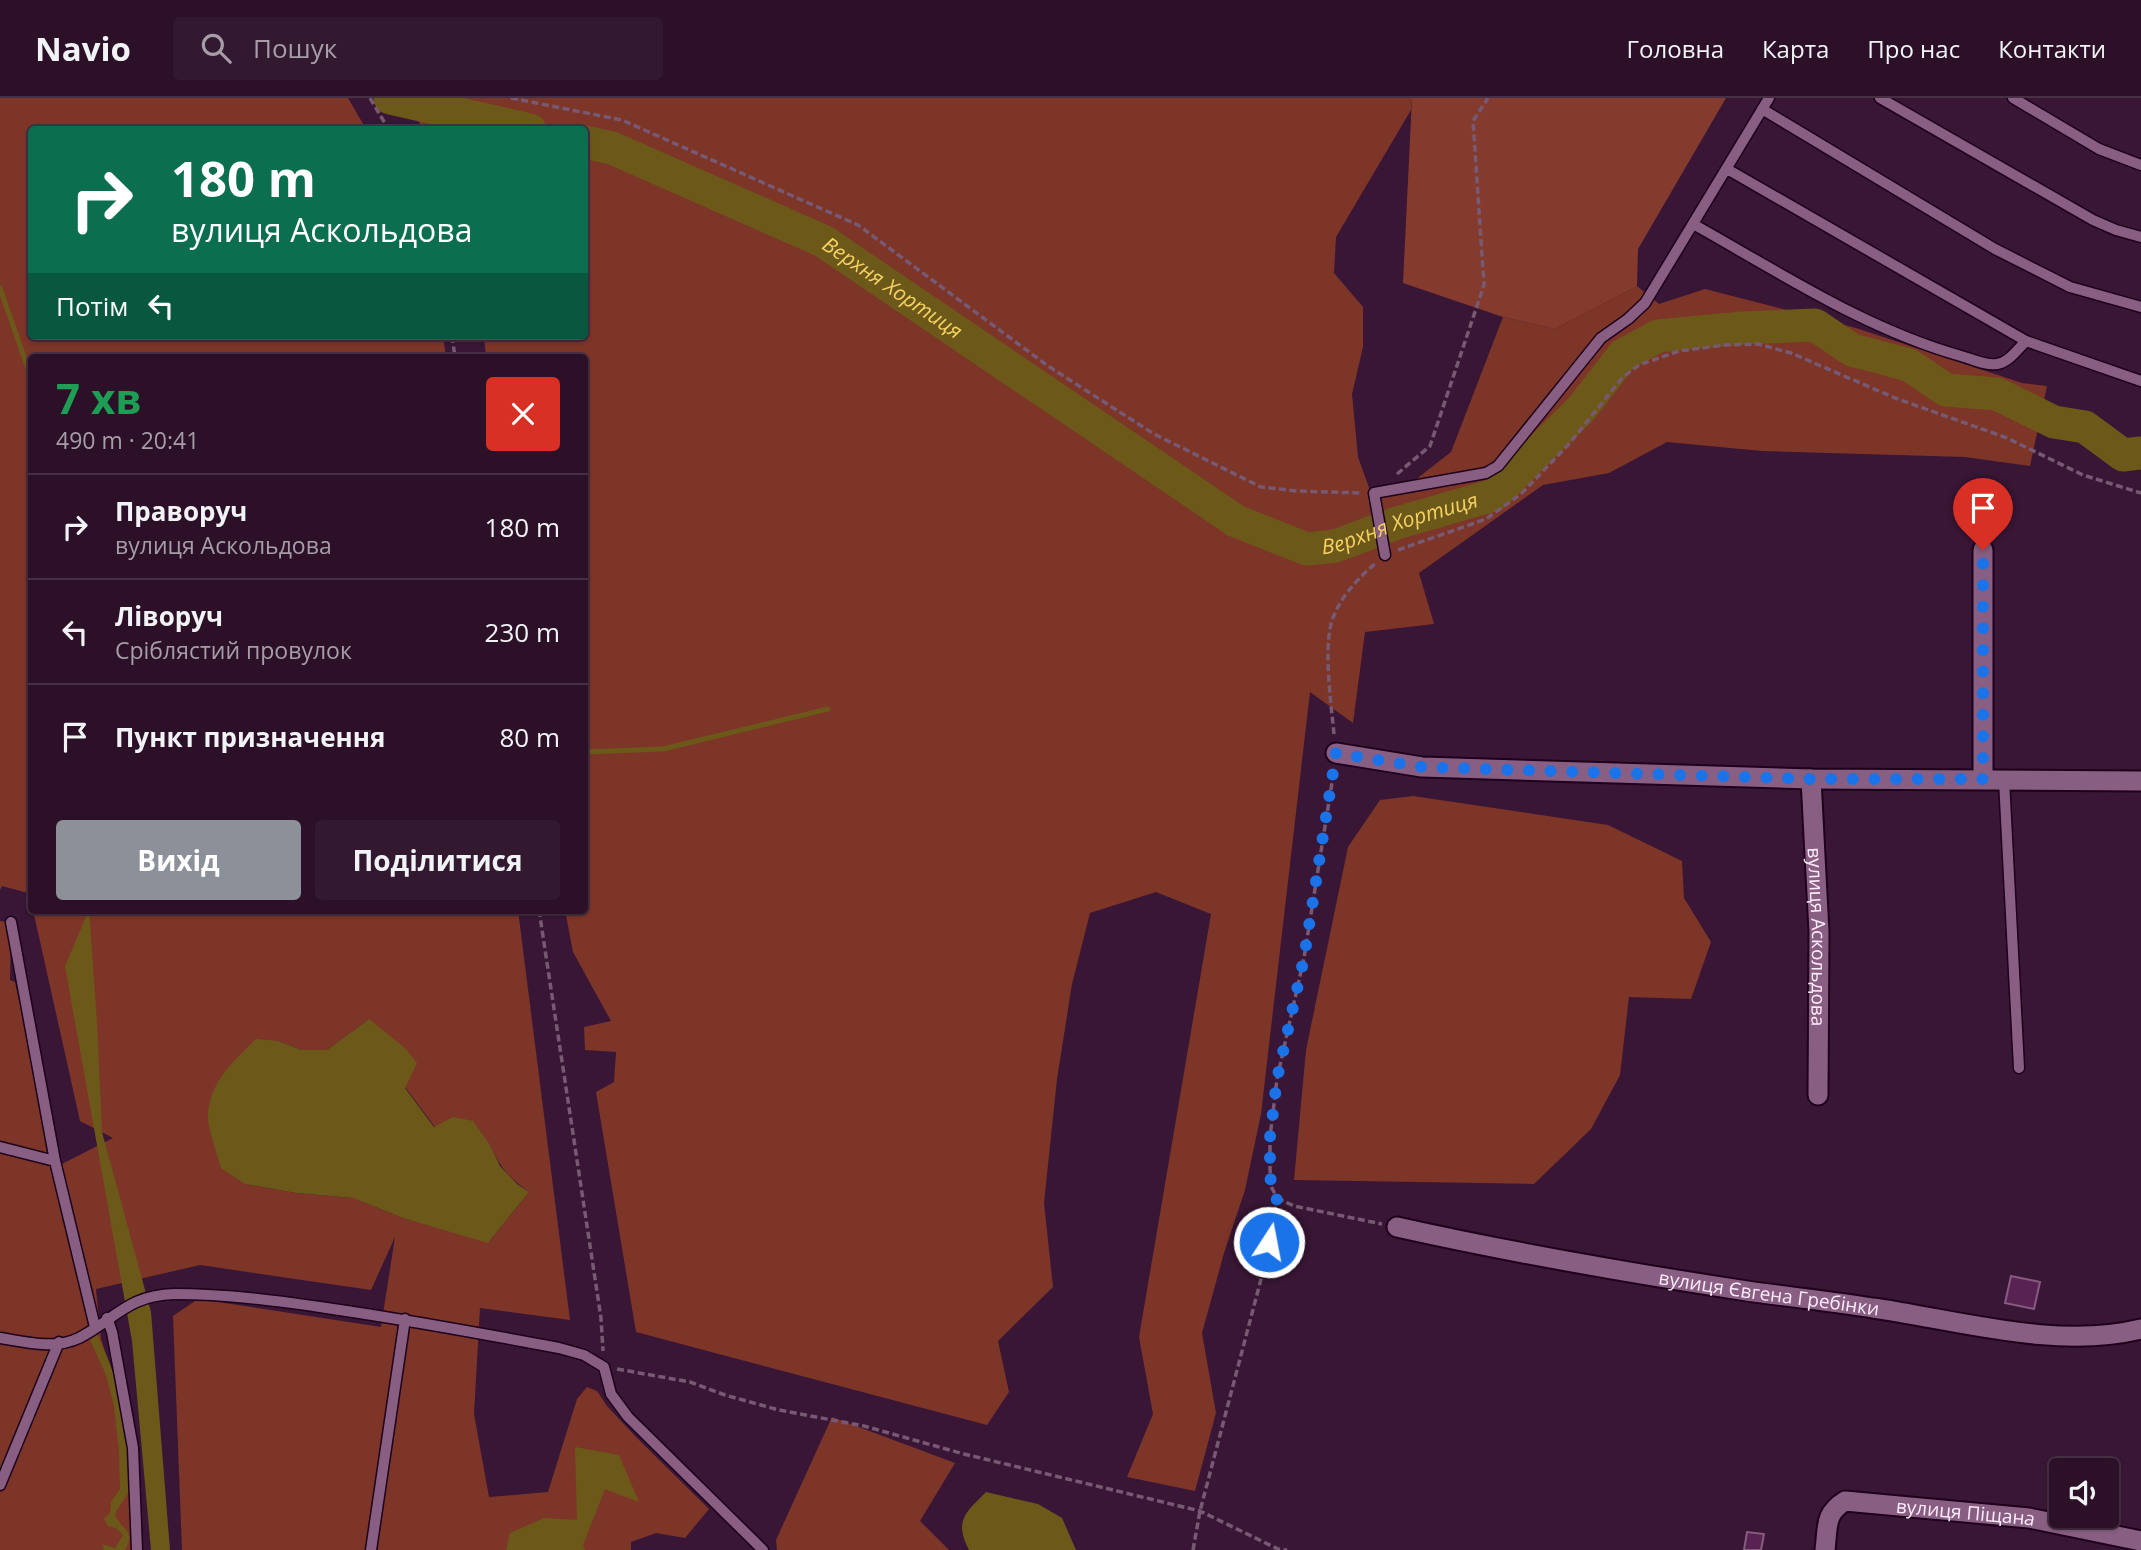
<!DOCTYPE html>
<html lang="uk">
<head>
<meta charset="utf-8">
<style>
	:root { --surface:#2b1028; --page:#331930; --text:#f1f3f6; --muted:#a69da8; --line:#473045; --accent:#8c9099 }
	body { margin:0; font-family:"Open Sans",sans-serif; background:var(--page); color:var(--text); height:100vh; display:flex; flex-direction:column; font-size:26px; white-space:nowrap }
	* { box-sizing:border-box; margin:0 }
	p { font-size:23px; color:var(--muted) }
	.icon { flex:none; width:38px; height:38px; fill:none; stroke:currentColor; stroke-width:2; stroke-linecap:round; stroke-linejoin:round }
	.map { position:relative; flex:1; overflow:hidden }
	.sheet { position:absolute; left:28px; top:256px; width:560px; height:560px; display:flex; flex-direction:column; background:var(--surface); border-radius:7px; box-shadow:0 2px 5px #0004,0 0 0 2px var(--line) }
	.sheet>* { flex:none }
	.hud { position:absolute; left:28px; top:28px; width:560px; height:214px; border-radius:7px; box-shadow:0 2px 5px #0004,0 0 0 2px var(--line); background:#0b6e4f; color:#fff; overflow:hidden }
	.buttons { position:absolute; left:2049px; top:1360px; display:grid; gap:14px }
	.buttons a { display:grid; place-items:center; width:70px; height:70px; border-radius:7px; background:var(--surface); box-shadow:0 2px 5px #0004,0 0 0 2px var(--line); font-size:35px }
	.pin { position:absolute; display:grid; place-items:center; width:60px; height:60px; color:#fff; margin:-72px -30px; border-radius:50% 50% 50% 0; rotate:-45deg; box-shadow:0 0 7px #0007 }
	.pin .icon { rotate:45deg }
	.me { position:absolute; width:77px; margin:-38px; rotate:11deg; stroke-linejoin:round; filter:drop-shadow(0 0 5px #0008) }
	.turn { display:flex; align-items:center; gap:24px; height:147px; padding:0 28px; font-size:32px }
	.turn .icon { width:91px; height:91px; stroke-width:2.5 }
	.turn b { display:block; font-size:49px; line-height:60px }
	.then { display:flex; align-items:center; height:66px; padding:0 28px; background:#0003; gap:14px; font-size:26px }
	.round { display:grid; place-items:center; flex:none; width:74px; height:74px; border-radius:7px; background:var(--page) }
	.overview { display:flex; align-items:center; justify-content:space-between; height:119px; padding:0 28px }
	h1 { font-size:42px; font-weight:700; line-height:52px; color:#1e9e55 }
	.cta { display:flex; gap:14px; margin-top:auto; padding:14px 28px }
	.cta a { flex:1; height:80px; border-radius:7px; background:var(--accent); color:#fff; font-size:28px; font-weight:700; line-height:80px; text-align:center }
	.cta a+a { background:var(--page); color:var(--text) }
	ul { padding:0; list-style:none }
	li { display:flex; align-items:center; gap:21px; height:105px; padding:0 28px; border-top:2px solid var(--line) }
	li div { flex:1 }
	li b { display:block; font-size:26px }
	li em { font-style:normal }
	header { display:flex; align-items:center; gap:42px; box-sizing:border-box; height:98px; padding:0 35px; background:var(--surface); border-bottom:2px solid var(--line) }
	header strong { font-size:33px }
	nav { display:flex; gap:38px; margin-inline-start:auto; font-size:24px }
	.search { width:490px; height:63px; background:var(--page); display:flex; align-items:center; gap:18px; box-sizing:border-box; padding:0 24px; border-radius:7px; color:var(--muted); font-size:26px }
	.map>svg:first-child { display:block }
	.green { fill:#7d3528; fill-rule:evenodd }
	.forest { fill:#843b2e }
	.water { fill:#6c591a }
	.lines { fill:none; stroke-linecap:round; stroke-linejoin:round }
	.stream { stroke:#6c591a; stroke-width:5 }
	.river { stroke:#6c591a; stroke-width:33 }
	.building { fill:#582253; stroke:#855c7f; stroke-width:2 }
	.lane-casing { stroke:#1e001c; stroke-width:13 }
	.street-casing { stroke:#1e001c; stroke-width:23 }
	.path { stroke:#775973; stroke-width:3.5; stroke-dasharray:7 3.5; stroke-linecap:butt }
	.lane { stroke:#885f82; stroke-width:10 }
	.street { stroke:#885f82; stroke-width:19 }
	.route { stroke:#1a73e8; stroke-width:12; stroke-dasharray:0 21.6 }
	.labels { text-anchor:middle; stroke-width:7; stroke-linejoin:round; paint-order:stroke }
	.street-label { font-size:19px; fill:#feebfb; stroke:#170815 }
	.water-label { font-size:21px; font-style:italic; fill:#f4d162; stroke:#170815 }
</style>
</head>
<body>
<header>
<strong>Navio</strong>
<div class="search"><svg class="icon" aria-label="search" viewBox="0 0 24 24"><circle cx="10" cy="10" r="6"/><path d="M15 15l6 6"/></svg>Пошук</div>
<nav><a>Головна</a><a>Карта</a><a>Про нас</a><a>Контакти</a></nav>
</header>
<div class="map">
<svg width="2141" height="1452" viewBox="0 0 2141 1452">
	<rect width="100%" height="100%" fill="#391635"/>
	<!-- green -->
	<path class="green" d="M0,0H348L366,31L32,32V238H443L446,259H32L31,807L28,795L2,788L0,792Z
		M405,0H1412L1411,12L1336,139L1334,175L1363,209V249L1352,296L1358,359L1372,398L1410,386L1451,354L1503,219L1555,231L1637,188L1659,206L1705,191L1856,230L2022,285L2047,288L2030,368L1965,359L1762,353L1667,344L1609,375L1543,387L1419,475L1434,526L1365,534L1353,625L1310,594L1261,1016L1245,1092L1224,1155L1202,1235L1216,1315L1195,1393L1127,1379L1153,1316L1139,1239L1211,816L1156,794L1090,815L1072,886L1057,981L1044,1105L1053,1189L998,1243L1009,1294L987,1327L636,1234L596,994L614,984L616,954L585,952L584,929L611,923L573,854L565,812H584V259H486L484,238H584V32L423,31Z
		M1413,698L1608,727L1682,763L1684,800L1711,844L1691,901L1629,899L1620,977L1591,1031L1534,1086L1294,1082L1306,952L1348,749L1380,702Z
		M33,812H518L570,1222L480,1210L474,1316L489,1399L548,1394L577,1301L587,1289L597,1293L607,1308L636,1339L709,1411L685,1440L656,1435L631,1444V1452H182L173,1218L198,1201L381,1229L395,1139L371,1192L200,1167L96,1191L101,1241L124,1310L130,1370L131,1452H0V823L11,824L10,882L15,884L58,1068L113,1040L80,1023ZM369,921L405,989L435,1029L490,1047C500,1069 509,1080 529,1094L489,1144L403,1120L353,1100L296,1095L245,1086L278,943L302,952H327Z
		M832,1319L955,1365L920,1423L949,1452H777L776,1442Z"/>
	<!-- forest -->
	<path class="forest" d="M1412,0H1726L1638,151L1637,188L1555,231L1503,219L1403,185Z"/>
	<!-- water -->
	<path class="water" d="M89,812L97,924L102,1034L151,1214L170,1452H151L132,1243L65,868Z
		M369,921L405,950L417,965L405,990L434,1029L453,1019L473,1023L490,1047L500,1068L517,1086L529,1094L488,1145L403,1120L353,1100L296,1095L245,1086L221,1070C218,1058 207,1029 208,1017C210,983 233,964 256,941L278,943L302,952H327Z
		M97,1236L110,1266L124,1310L133,1387C128,1399 119,1405 115,1417C123,1434 136,1432 125,1452H104L102,1446L115,1450L123,1437L116,1430L108,1428L104,1421L110,1415L111,1404L120,1391L119,1353L114,1308L106,1277L89,1239Z
		M575,1349L619,1357L639,1404L605,1391L583,1447L585,1452H506L510,1435L544,1420L577,1422Z
		M986,1394L1038,1406L1062,1420L1076,1452H969C954,1423 965,1415 986,1394Z"/>
	<g class="lines">
		<!-- stream -->
		<path class="stream" d="M0,190L32,282
			M584,654L663,651L828,611"/>
		<!-- river -->
		<g class="river">
			<path d="M390,0L530,32"/>
			<path id="s1" d="M584,44L612,50L823,143L1236,423L1307,451L1335,448L1397,425L1494,397L1582,310L1623,257L1658,238L1743,230L1815,227L1852,252L1909,267L1946,292L1997,296L2054,324L2085,329L2123,357L2141,355"/>
		</g>
	</g>
	<!-- building -->
	<path class="building" d="M2011,1178L2040,1184L2034,1211L2005,1205Z
		M1747,1434L1764,1436L1761,1452H1744Z"/>
	<g class="lines">
		<!-- lane casing -->
		<g class="lane-casing">
			<path id="lane" d="M1880,0L2093,122L2116,132L2141,139
				M2013,0L2099,51L2141,67
				M1762,11L1995,151L2070,189L2141,209
				M1727,71L2026,243L2141,283
				M1693,126C1779,174 1865,231 1961,258C1972,261 1986,268 1997,266C2009,264 2018,251 2026,243
				M1385,457L1374,395L1486,375L1498,368L1601,240L1628,221L1645,205L1769,0
				M2004,682L2019,970
				M11,824L55,1063L95,1229
				M0,1049L55,1063
				M107,1220L112,1234L133,1350L137,1452
				M0,1240C25,1244 54,1252 79,1240C114,1222 128,1197 174,1196C227,1196 280,1203 333,1211C409,1222 484,1236 559,1250L584,1257L604,1269L611,1296L628,1319L763,1452
				M0,1387L59,1244
				M371,1452L405,1221"/>
		</g>
		<!-- street casing -->
		<g class="street-casing">
			<g id="street">
				<path d="M1983,452V681"/>
				<path d="M1336,655L1422,669L1811,681L2141,683"/>
				<path id="s2" d="M1811,681L1819,834L1818,997"/>
				<path id="s3" d="M1397,1129C1513,1155 1630,1175 1747,1193C1789,1199 1831,1203 1873,1210C1957,1222 2057,1252 2141,1231"/>
				<path id="s4" d="M1825,1452C1828,1429 1824,1416 1845,1403L2029,1420L2141,1443"/>
			</g>
		</g>
		<!-- path -->
		<path class="path" d="M370,0L389,32
			M511,0L622,22L858,127L1048,268L1154,336L1261,389L1297,393L1361,395
			M452,238L455,259
			M1397,376L1430,348L1484,187L1473,23L1488,0
			M1398,452L1486,421L1521,396L1569,346L1622,280L1639,267L1679,253L1725,247L1758,246L1791,255L1895,300L2007,340L2083,377L2141,395
			M1334,636C1331,605 1324,556 1331,526C1338,501 1358,480 1377,464
			M539,812L601,1220L603,1253
			M1277,1100L1294,1108L1382,1126
			M617,1271L690,1284L725,1297L779,1312L864,1328L964,1356L1200,1413L1278,1451L1287,1452
			M1193,1452L1200,1413L1265,1166L1277,1100L1271,1088L1270,1071V1039L1277,981L1304,860L1334,672"/>
		<!-- lane -->
		<use href="#lane" class="lane"/>
		<!-- street -->
		<use href="#street" class="street"/>
	</g>
	<g class="lines">
		<!-- route -->
		<path class="route" d="M1269,1144L1277,1100L1271,1088L1270,1071V1039L1277,981L1304,860L1336,655L1422,669L1811,681H1983V452"/>
	</g>
	<g class="labels">
		<!-- street labels -->
		<g class="street-label">
			<text dy="7" stroke="none"><textPath href="#s2" startOffset="158">вулиця Аскольдова</textPath></text>
			<text dy="7" stroke="none"><textPath href="#s3" startOffset="378">вулиця Євгена Гребінки</textPath></text>
			<text dy="7" stroke="none"><textPath href="#s4" startOffset="177">вулиця Піщана</textPath></text>
		</g>
		<!-- water labels -->
		<g class="water-label">
			<text dy="7" stroke="none"><textPath href="#s1" startOffset="343">Верхня Хортиця</textPath></text>
			<text dy="7" stroke="none"><textPath href="#s1" startOffset="931">Верхня Хортиця</textPath></text>
		</g>
	</g>
</svg>
<div class="buttons">
<a><svg class="icon" aria-label="sound" viewBox="0 0 24 24"><path d="M4 9h4l5-4v14l-5-4H4zM17 9q2 3 0 6"/></svg></a>
</div>
<div class="pin" style="left:1983px;top:452px;background:#d93025"><svg class="icon" aria-label="arrive" viewBox="0 0 24 24"><path d="M6 21V4h12l-3 4 3 4H6"/></svg></div>
<svg class="me" style="left:1269px;top:1144px" viewBox="-20 -20 40 40"><circle r="17" fill="#1a73e8" stroke="#fff" stroke-width="3"/><path d="M0-11L8 9 0 5-8 9z" fill="#fff"/></svg>
<div class="hud">
<div class="turn"><svg class="icon" aria-label="right" viewBox="0 0 24 24"><path d="M7 20v-9h11M14 6l5 5-5 5"/></svg><div><b>180 m</b>вулиця Аскольдова</div></div>
<div class="then">Потім<svg class="icon" aria-label="left" viewBox="0 0 24 24"><path d="M17 20v-9H6M10 6l-5 5 5 5"/></svg></div>
</div>
<section class="sheet">
<div class="overview"><div><h1>7 хв</h1><p>490 m · 20:41</p></div><a class="round" style="background:#d93025;color:#fff"><svg class="icon" aria-label="close" viewBox="0 0 24 24"><path d="M6 6l12 12M18 6L6 18"/></svg></a></div>
<ul>
<li><svg class="icon" aria-label="right" viewBox="0 0 24 24"><path d="M7 20v-9h11M14 6l5 5-5 5"/></svg><div><b>Праворуч</b><p>вулиця Аскольдова</p></div><em>180 m</em></li>
<li><svg class="icon" aria-label="left" viewBox="0 0 24 24"><path d="M17 20v-9H6M10 6l-5 5 5 5"/></svg><div><b>Ліворуч</b><p>Сріблястий провулок</p></div><em>230 m</em></li>
<li><svg class="icon" aria-label="arrive" viewBox="0 0 24 24"><path d="M6 21V4h12l-3 4 3 4H6"/></svg><div><b>Пункт призначення</b></div><em>80 m</em></li>
</ul>
<div class="cta"><a>Вихід</a><a>Поділитися</a></div>
</section>
</div>
</body>
</html>
